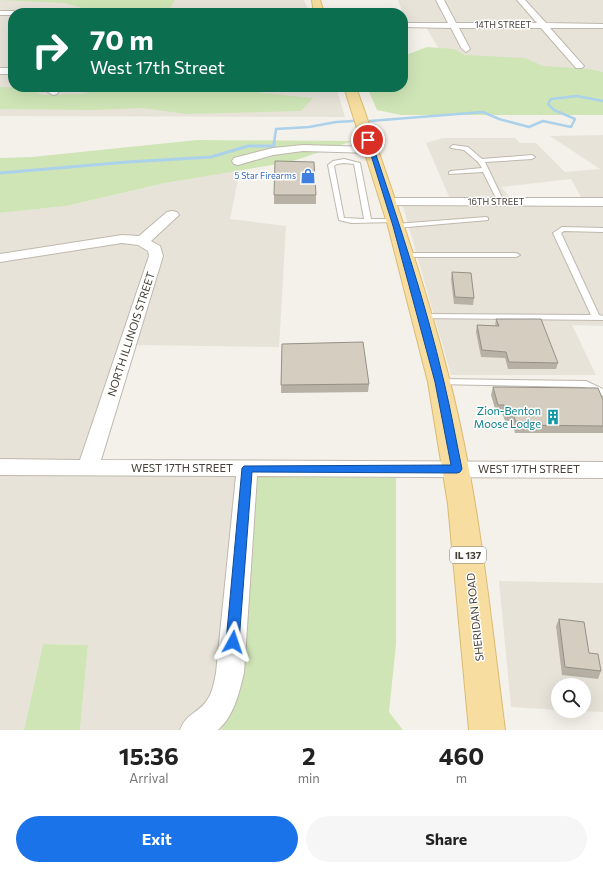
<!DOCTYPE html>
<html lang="en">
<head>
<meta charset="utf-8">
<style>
	:root { --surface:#fff; --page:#f6f6f6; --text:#222; --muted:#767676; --accent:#1a73e8 }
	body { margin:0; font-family:Commissioner,sans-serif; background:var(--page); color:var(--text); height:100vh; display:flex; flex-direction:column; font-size:15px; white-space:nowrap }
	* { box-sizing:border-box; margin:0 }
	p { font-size:13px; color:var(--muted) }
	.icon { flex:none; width:22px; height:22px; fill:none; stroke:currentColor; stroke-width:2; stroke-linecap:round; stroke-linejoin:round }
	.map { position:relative; height:730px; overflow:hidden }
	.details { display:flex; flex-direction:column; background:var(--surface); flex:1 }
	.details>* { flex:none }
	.banner { position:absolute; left:8px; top:8px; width:400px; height:84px; border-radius:16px; box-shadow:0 4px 16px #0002; background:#0b6e4f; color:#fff; overflow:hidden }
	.buttons { position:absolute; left:551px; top:678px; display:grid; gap:8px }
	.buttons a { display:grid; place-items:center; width:40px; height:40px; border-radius:50%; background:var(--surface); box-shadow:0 4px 16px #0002; font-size:20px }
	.pin { position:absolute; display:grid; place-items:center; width:34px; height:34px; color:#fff; margin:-17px; border:2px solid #fff; border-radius:50%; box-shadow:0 1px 4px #0007 }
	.me { position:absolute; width:44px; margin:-22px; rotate:5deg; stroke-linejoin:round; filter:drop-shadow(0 0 3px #0008) }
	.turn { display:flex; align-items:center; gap:14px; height:84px; padding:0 16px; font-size:18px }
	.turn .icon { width:52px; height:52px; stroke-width:2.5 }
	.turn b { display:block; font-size:28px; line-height:34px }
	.eta { display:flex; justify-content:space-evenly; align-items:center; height:68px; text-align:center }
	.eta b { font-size:24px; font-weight:700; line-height:28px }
	.primary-button { display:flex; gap:8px; margin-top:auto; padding:8px 16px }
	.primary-button a { flex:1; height:46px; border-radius:24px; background:var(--accent); color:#fff; font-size:16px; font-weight:700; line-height:46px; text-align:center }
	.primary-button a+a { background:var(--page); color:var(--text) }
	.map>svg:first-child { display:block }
	.residential { fill:#e7e3d9 }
	.green { fill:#cfe5b6 }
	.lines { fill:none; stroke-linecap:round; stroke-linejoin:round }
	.stream-far1 { stroke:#abd1eb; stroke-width:2.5 }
	.stream { stroke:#abd1eb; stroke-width:3 }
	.service-casing { stroke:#bfb8ad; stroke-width:2 }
	.minor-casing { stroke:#bfb8ad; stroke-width:2 }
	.primary-casing { stroke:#dbbb71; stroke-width:2 }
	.service { fill:#fff; fill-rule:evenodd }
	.minor { fill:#fff; fill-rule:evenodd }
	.primary { fill:#f7dea0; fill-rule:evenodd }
	.wall { fill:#b7b0a5 }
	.building { fill:#d5cdc0; stroke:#959086 }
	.route { fill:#1a73e8; stroke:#114b97 }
	.labels { text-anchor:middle; stroke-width:3; stroke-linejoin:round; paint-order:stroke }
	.far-street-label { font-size:9px; fill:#474139; stroke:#fff }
	.far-shop-label { font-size:9px; fill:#366cbe; stroke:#fff; text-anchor:end }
	.shield { fill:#fff; stroke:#7e7a74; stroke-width:1 }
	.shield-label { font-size:10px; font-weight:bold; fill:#474139 }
	.street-label { font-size:11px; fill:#474139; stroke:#fff }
	.culture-label { font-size:11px; fill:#0d838f; stroke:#fff; text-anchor:end }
</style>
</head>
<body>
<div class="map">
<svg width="603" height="730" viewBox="0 0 603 730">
	<rect width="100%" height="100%" fill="#f4f1ea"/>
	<!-- residential -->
	<path class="residential" d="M0,0H304L310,13H13V87H336L345,117L0,116Z
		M398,0H603V77L443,56L424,24H403V13Z
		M603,135V199H582L571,179L501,187L510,197L450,199L426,143L443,138H515L520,143H536L565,172L600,169L550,136Z
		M240,170L230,219L286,226L279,347L135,345L94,474L258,476L240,692L221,730H80L88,645L43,644L24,730H0V213L66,206L165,183Z
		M402,203L603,204V326L572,325L596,375H451Z
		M499,581L603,583V712L578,711H584V685H558V710L511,707Z"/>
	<!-- green -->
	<path class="green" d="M0,0H175L167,13H81L90,10L65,3Z
		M427,47L454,49L465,55L525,58L543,66L589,69L603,72V115H401L377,110L367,87H403V75L406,74L403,56Z
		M0,87L29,88L42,95L82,94L103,87H249L262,93L313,98L301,111L186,114L143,108L95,110L0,109Z
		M197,140L353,141L290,162L165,183L66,206L0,213V158L32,157Z
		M258,476L396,478V644L389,712L403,730H221L240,692Z
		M43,644L88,645L80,730H24Z"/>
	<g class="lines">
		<!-- stream-far1 -->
		<path class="stream-far1" d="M370,121L483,112L499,119L529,127L543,121L571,127L575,119L554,110L548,104L551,99L577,96L603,101
			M274,143L276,129L309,127L336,122L353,121"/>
		<!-- stream -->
		<path class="stream" d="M0,173L128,162L211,157L248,146H274V142"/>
		<!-- service casing -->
		<g class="service-casing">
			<path id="service" d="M453,145L468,147L482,159L532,155L535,157L532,159L485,162L504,202L501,204L498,202L483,172L449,174V172L451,171L482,168L478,162L464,150L451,148L450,147Z
				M344,159L360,163L371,219H394L396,220V222L351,223L339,220L328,165L333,161ZM344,163L354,164L364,219L344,218L334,166L337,164Z
				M486,217L488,218V220L396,228L393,226L396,224Z
				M562,227L603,228V232L564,231L561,233L599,315L603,316V320L422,318L418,316L422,314L591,315L553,233Z
				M402,253H516L520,255L516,257H405L401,255Z
				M439,379L586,381L603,389V396L584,387L436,384L434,382Z"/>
		</g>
		<!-- minor casing -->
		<g class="minor-casing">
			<path id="minor" d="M436,0H444L456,23H537L517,0H525L546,23L603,24V28H550L582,64L584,66L582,68H576L541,28H459L470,49L466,52L462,49L451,28L403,27V23H448Z
				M0,11H13L17,13H13V15H0Z
				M173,11H237L241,13H172Z
				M0,68H13V74H0Z
				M51,87H61L57,94L53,95L48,92Z
				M303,145L372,147L376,148L378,150L376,152L372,153L303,151L273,155L238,165L234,164L232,161L234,158L273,148Z
				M389,198H603V206L384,205L382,202L384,199Z
				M172,211L177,212L179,215L151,241L160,246L163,256L101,460L603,462V478L257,476L244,673C239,693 234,716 218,730H180C186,714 195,715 205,703C212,695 214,683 216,673L236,476L0,475V459L80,460L149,256L148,251L138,245L122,243L0,262V254L122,235L139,236L167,212Z"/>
		</g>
		<!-- primary casing -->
		<g class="primary-casing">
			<path id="primary" d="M312,0H320L324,13H314Z
				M344,87H356C390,184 425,282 450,382C479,496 490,614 505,730H469L448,504L428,382L388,226Z"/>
		</g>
		<!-- service -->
		<use href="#service" class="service"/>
		<!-- minor -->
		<use href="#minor" class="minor"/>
		<!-- primary -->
		<use href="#primary" class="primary"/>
	</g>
	<!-- wall -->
	<path class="wall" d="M274,195H316V204H274Z
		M452,272L474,298L473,305L454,304L451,279Z
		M496,319L558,363L556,369H508L505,358L481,357L476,332L477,325L495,326Z
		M282,344L369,384L368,392L281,393Z
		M493,387L603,400V433H515L512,421H505L502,412H496L491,395Z
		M559,619L589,653L601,671L598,679L562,675L556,626Z"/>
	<!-- building -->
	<path class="building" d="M275,161L314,162L316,195H274Z
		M452,272L471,273L474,298L455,297Z
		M496,319H541L558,363L509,362L506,352L482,350L477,325L499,326Z
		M363,342L369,384L281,385L282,344Z
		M493,387L598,388L603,400V426L517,425L513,414H506L504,405H498Z
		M559,619L584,622L589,653L598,654L601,671L565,667Z"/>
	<!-- route -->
	<path class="route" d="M366,139L371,140C398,220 425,300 444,382C451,411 456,440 462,469L460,472L457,473L252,472L239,642L237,646L233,648L228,646L226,642L242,468L244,466L451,465L435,382L393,226Z"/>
	<!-- icons -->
	<defs>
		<g id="shop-bare" transform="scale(1.2)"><path d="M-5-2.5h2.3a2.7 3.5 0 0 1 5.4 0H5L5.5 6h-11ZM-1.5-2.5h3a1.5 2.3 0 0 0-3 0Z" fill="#3f7fe0" stroke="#fff" stroke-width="2.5" paint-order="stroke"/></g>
		<g id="building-bare" transform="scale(1.2)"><path d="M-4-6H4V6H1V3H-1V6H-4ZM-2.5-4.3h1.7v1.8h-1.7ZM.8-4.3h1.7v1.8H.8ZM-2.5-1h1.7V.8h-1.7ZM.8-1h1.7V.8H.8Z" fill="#0f9aa8" stroke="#fff" stroke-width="2.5" paint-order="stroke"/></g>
	</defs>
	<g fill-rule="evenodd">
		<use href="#shop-bare" x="308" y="176"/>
		<use href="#building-bare" x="553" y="417"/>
	</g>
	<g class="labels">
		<!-- far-street labels -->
		<g class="far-street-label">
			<text x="503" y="28">14TH STREET</text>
			<text x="496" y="205">16TH STREET</text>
		</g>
		<!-- far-shop labels -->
		<g class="far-shop-label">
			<text x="296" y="179">5 Star Firearms</text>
		</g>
		<!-- shield labels -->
		<rect class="shield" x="450" y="547" width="36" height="16" rx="3"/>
		<g class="shield-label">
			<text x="468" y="559">IL 137</text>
		</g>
		<!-- street labels -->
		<g class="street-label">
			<text transform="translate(131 334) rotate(-72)" y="4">NORTH ILLINOIS STREET</text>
			<text x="182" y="472">WEST 17TH STREET</text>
			<text x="529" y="473">WEST 17TH STREET</text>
			<text transform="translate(475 617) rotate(-96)" y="4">SHERIDAN ROAD</text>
		</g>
		<!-- culture labels -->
		<g class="culture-label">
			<text x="541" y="415">Zion-Benton<tspan x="541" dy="13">Moose Lodge</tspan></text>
		</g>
	</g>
</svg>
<div class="buttons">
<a><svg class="icon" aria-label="search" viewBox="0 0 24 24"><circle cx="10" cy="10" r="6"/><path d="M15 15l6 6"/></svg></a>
</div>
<div class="pin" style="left:368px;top:140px;background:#d93025"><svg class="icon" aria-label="arrive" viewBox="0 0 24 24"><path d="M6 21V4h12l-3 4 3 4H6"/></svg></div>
<svg class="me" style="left:233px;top:642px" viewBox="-20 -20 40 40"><path d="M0-17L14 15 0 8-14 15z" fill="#1a73e8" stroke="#fff" stroke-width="4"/></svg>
<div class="banner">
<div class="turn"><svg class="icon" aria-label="right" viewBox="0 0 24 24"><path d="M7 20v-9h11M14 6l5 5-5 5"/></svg><div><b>70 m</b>West 17th Street</div></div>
</div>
</div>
<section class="details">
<div class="eta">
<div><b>15:36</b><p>Arrival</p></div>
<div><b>2</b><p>min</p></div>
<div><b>460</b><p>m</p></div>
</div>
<div class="primary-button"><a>Exit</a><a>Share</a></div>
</section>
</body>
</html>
